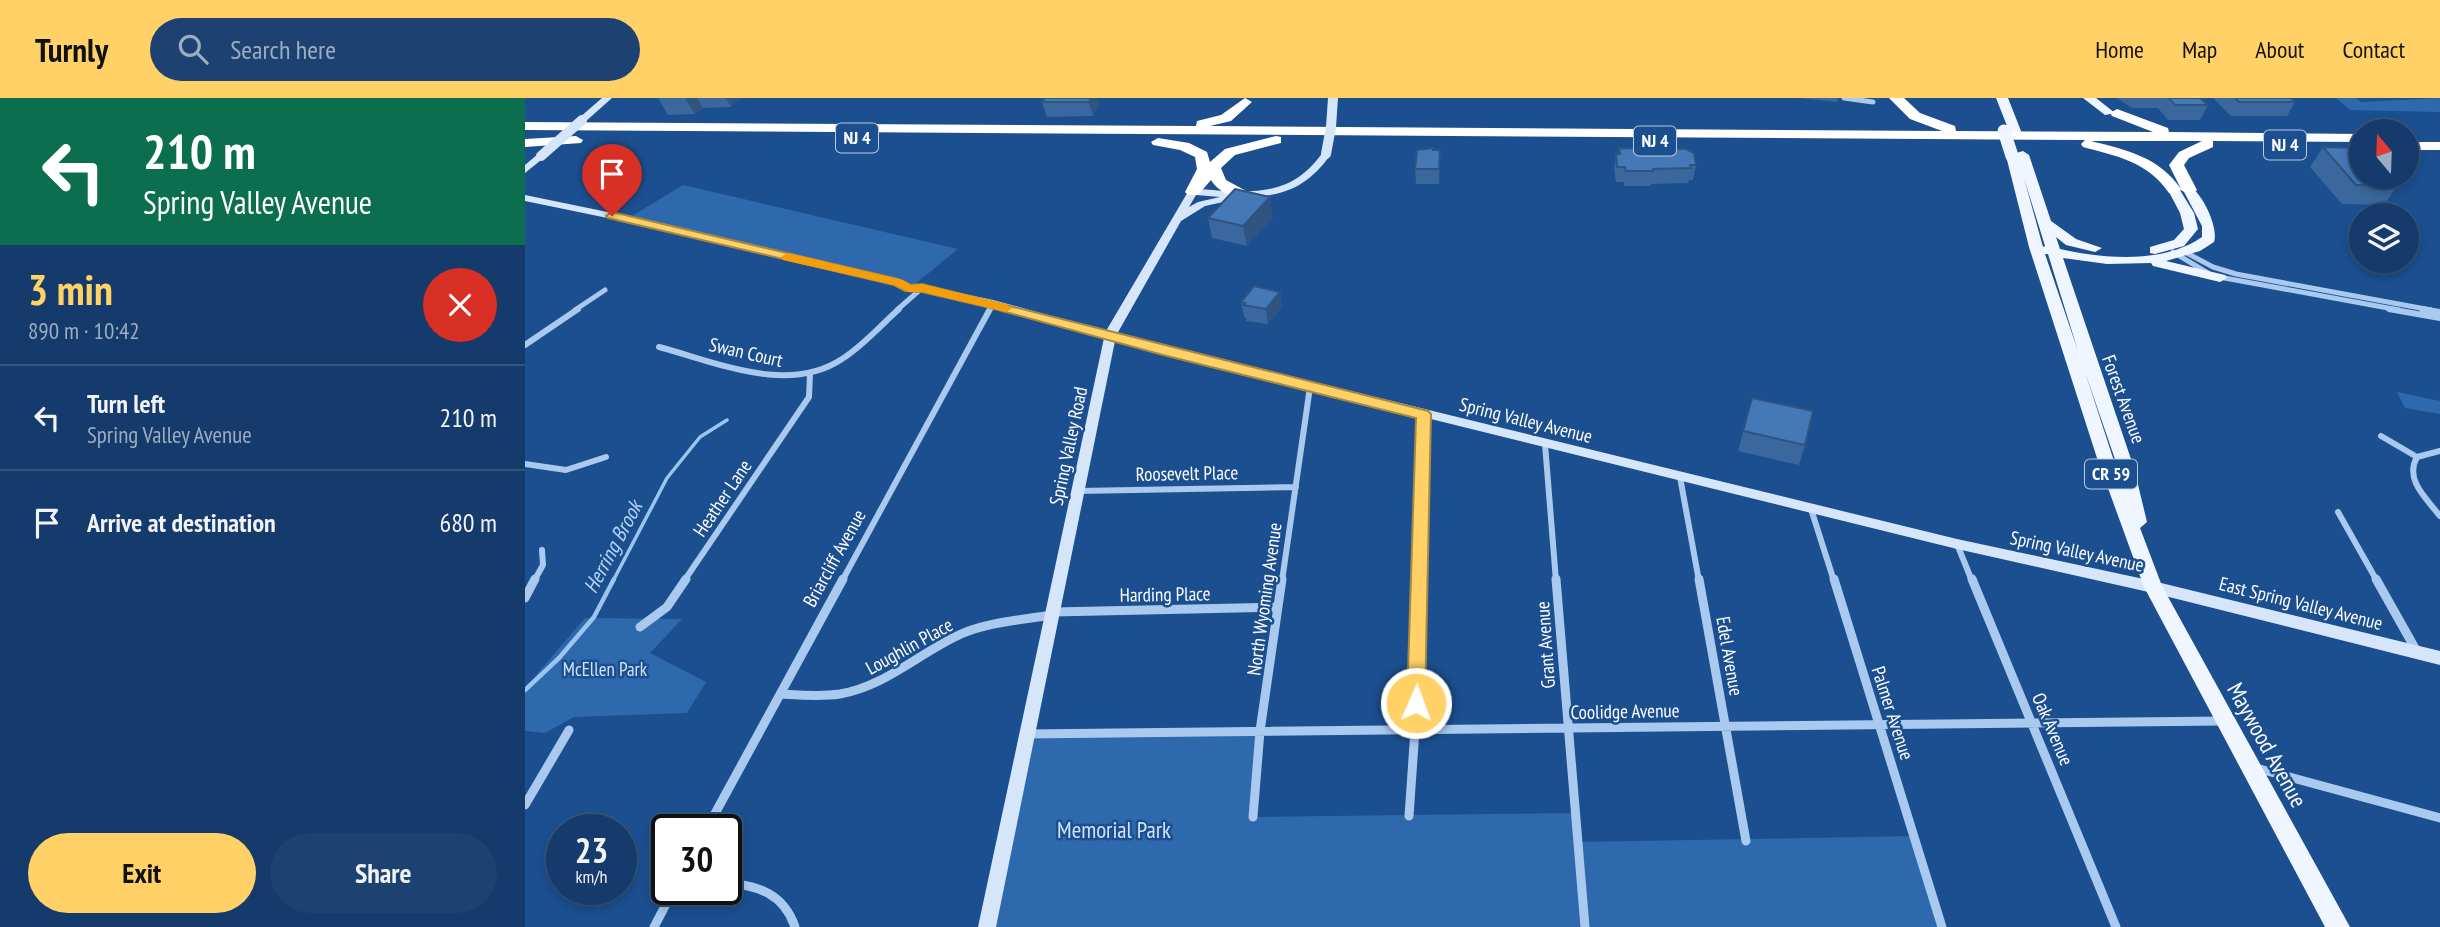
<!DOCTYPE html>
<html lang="en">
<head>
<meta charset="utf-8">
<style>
	:root { --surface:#143b6b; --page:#1d4271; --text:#f1f3f6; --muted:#9dadc1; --line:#33557e; --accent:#ffd166 }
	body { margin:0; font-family:"PT Sans Narrow",sans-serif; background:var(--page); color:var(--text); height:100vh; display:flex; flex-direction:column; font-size:26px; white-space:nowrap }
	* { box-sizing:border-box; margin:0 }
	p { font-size:23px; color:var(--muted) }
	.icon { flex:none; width:38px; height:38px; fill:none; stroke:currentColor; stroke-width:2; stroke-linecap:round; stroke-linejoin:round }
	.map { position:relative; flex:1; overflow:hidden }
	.side { display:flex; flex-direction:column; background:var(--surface); width:525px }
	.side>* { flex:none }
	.top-card { background:#0b6e4f; color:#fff; overflow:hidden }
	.needle { width:46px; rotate:341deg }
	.controls { position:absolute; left:1824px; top:21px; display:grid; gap:14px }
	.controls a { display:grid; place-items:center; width:70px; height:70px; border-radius:50%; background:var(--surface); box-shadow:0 4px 10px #0003,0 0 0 2px var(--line); font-size:35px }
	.speed { position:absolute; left:21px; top:716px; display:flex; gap:14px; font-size:35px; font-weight:700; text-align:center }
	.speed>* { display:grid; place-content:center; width:91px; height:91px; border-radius:50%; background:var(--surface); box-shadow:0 4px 10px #0003,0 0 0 2px var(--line); line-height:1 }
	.speed small { font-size:18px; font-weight:400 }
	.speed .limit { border:4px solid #111; border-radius:10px; background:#fff; color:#111 }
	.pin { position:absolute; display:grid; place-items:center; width:60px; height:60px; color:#fff; margin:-72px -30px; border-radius:50% 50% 50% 0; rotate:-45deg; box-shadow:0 0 7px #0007 }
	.pin .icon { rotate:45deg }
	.me { position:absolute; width:77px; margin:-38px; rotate:2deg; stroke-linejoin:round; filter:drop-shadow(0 0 5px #0008) }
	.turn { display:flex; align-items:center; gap:24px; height:147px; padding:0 28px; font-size:32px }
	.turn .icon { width:91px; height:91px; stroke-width:2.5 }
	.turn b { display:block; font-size:49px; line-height:60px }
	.round { display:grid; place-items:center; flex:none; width:74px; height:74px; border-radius:37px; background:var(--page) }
	.head { display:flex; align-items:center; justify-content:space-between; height:119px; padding:0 28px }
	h1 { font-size:42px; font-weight:800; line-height:52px; color:var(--accent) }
	.button { display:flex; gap:14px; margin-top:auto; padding:14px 28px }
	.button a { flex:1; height:80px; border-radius:42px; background:var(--accent); color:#111; font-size:28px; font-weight:800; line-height:80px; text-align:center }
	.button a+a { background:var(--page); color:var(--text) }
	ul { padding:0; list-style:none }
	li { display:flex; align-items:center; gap:21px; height:105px; padding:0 28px; border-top:2px solid var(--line) }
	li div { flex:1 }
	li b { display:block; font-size:26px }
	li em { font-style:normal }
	header { display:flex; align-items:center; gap:42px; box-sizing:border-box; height:98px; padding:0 35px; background:var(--accent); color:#111 }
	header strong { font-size:33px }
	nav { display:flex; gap:38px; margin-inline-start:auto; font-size:24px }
	.search { width:490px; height:63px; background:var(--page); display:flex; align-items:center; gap:18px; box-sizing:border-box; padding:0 24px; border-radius:38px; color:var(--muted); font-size:26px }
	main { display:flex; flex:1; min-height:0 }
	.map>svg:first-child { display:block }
	.green { fill:#2e69ad }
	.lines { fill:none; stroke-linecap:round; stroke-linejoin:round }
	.stream-far1 { stroke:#9cc4f0; stroke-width:3.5 }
	.stream { stroke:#9cc4f0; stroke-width:4.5 }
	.street-far2 { stroke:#a9c9ee; stroke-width:5 }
	.street-far1 { stroke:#a9c9ee; stroke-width:6 }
	.street { stroke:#a9c9ee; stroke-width:9 }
	.secondary { fill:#d6e6fa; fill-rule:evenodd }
	.primary { fill:#f0f6ff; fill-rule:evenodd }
	.highway { fill:#fff; fill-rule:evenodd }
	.secondary-bridge { stroke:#d6e6fa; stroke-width:10 }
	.primary-bridge { stroke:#f0f6ff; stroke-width:13 }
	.wall { fill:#3a679d }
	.shaded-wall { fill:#305480 }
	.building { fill:#4478b7; stroke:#305480; stroke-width:2 }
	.route { fill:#ffd166; stroke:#a68842; stroke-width:2 }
	.slow { fill:#f59e0b }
	.labels { text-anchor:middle; stroke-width:5; stroke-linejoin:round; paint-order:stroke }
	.shield { fill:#1b4f8f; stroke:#bbcadd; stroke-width:2 }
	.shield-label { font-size:18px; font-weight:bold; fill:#fff }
	.street-label { font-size:19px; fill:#fff; stroke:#1b4f8f }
	.park-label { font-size:19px; fill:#cfe3fa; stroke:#1b4f8f }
	.water-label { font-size:21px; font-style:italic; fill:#b5d3f5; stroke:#1b4f8f }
	.near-street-label { font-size:23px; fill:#fff; stroke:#1b4f8f }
	.near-park-label { font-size:23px; fill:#cfe3fa; stroke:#1b4f8f }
</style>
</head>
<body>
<header>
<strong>Turnly</strong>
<div class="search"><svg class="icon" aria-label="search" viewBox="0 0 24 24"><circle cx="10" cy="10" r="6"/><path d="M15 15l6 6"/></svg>Search here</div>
<nav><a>Home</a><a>Map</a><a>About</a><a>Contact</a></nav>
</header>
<main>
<section class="side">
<div class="top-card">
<div class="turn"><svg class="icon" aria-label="left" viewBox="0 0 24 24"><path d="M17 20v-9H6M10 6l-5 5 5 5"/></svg><div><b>210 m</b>Spring Valley Avenue</div></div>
</div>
<div class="head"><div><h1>3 min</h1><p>890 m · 10:42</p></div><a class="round" style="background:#d93025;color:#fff"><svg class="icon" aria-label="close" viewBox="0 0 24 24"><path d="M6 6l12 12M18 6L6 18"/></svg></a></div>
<ul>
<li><svg class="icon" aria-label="left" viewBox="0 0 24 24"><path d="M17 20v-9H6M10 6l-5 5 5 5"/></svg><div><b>Turn left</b><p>Spring Valley Avenue</p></div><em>210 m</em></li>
<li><svg class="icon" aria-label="arrive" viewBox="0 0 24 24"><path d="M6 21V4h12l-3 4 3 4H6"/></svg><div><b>Arrive at destination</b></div><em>680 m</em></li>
</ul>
<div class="button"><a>Exit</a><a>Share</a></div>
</section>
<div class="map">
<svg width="1915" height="829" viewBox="0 0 1915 829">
	<rect width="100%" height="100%" fill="#1b4f8f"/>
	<!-- green -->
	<path class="green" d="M1811,0H1831L1836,4L1915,0V14L1825,12Z
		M158,87L433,151L384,191L102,121Z
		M1872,294L1915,303V316L1880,310Z
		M60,520L157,521L125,555L181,584L162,615L49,619L20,635L0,633V590Z
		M735,633L729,719L1050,715L1053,744L1390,738L1417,829H462L502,636Z"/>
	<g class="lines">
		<!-- stream-far1 -->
		<path class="stream-far1" d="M88,483L142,380L175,339L202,322"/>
		<!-- stream -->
		<path class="stream" d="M0,592L34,560L69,519L89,481"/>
		<!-- street-far2 -->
		<path class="street-far2" d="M1319,0L1348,4
			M1658,153L1688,169L1711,176L1906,212
			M1648,154L1683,175
			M1694,179L1874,212
			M50,212L80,192
			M372,212L397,190
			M465,212L468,206"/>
		<!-- street-far1 -->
		<path class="street-far1" d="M1864,211L1915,220
			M1897,211L1915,214
			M0,247L53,211
			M134,249C191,264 263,297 317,261C338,248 356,227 374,211
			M1856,338L1892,359
			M1020,346L1031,483
			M1892,359C1879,382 1902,401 1915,418
			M1892,359L1915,353
			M0,366L41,372L81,359
			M1155,379L1174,483
			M553,393L771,389
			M1286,411L1309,483
			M1813,414L1852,483
			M1432,446L1447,483
			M9,483L18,467L17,452
			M159,483L284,299L285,276
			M317,483L465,211
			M757,483L785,289
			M894,483L898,316"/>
		<!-- street -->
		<path class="street" d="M1031,481L1060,829
			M1174,481L1221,743
			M1309,481L1417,829
			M1447,481L1591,829
			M1851,481L1891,552
			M0,500L10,481
			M528,514L753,509
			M115,529L142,509L161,481
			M255,596C275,597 295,599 315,596C361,588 394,555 436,536C464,524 496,522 526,517
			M502,636L1698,623
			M1731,670L1915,720
			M0,707L44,632
			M884,718L890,632L894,481
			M728,719L735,633L757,481
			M181,732L318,481
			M201,785C233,787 259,796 270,829
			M129,829L149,791"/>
		<!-- secondary -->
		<path class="secondary" d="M77,0H87L60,24H54V20Z
			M803,0H813L811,29L806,32L801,29Z
			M798,54L806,56C778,96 749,100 703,99V103L680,108L656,123L592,236L1432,441L1628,483L1915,553V567L1628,495L1432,451L590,243L471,829H453L579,240L466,209L397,193H380L369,186L102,124L0,103V97L102,118L373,181L386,187H397L468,202L581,233L664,92C677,90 690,93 702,93C744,95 773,90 798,54ZM671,97L695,99L673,104L664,109Z
			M13,56L21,58L0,75V67Z"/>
		<!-- primary -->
		<path class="primary" d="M1471,0H1483L1496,33L1494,36L1484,33Z
			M1558,0H1571L1590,15L1580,17Z
			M1498,53L1504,57L1526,123L1551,141L1577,150L1570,154L1541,147L1531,139L1535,151C1580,161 1638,166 1677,139V128L1658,92L1664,88C1677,94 1694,130 1689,144L1675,153L1641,163L1700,177L1702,180L1695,184L1628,168L1626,165L1582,166L1538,160L1609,370L1622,424L1615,430L1637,488L1825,829H1800L1619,489L1572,360L1504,149L1481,58ZM1499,80L1520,148L1518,149ZM1520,156H1523L1553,253ZM1560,274L1593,370V373L1588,360Z
			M1649,88L1653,89L1669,115L1673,131L1659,148L1630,156L1625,155V149L1649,142L1659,131L1655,115L1643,92Z"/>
		<!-- highway -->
		<path class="highway" d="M720,0L727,4L706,23L685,28L1417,33L1385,21L1364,0H1379L1395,15L1430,28L1431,33L1628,34L1587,18L1585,15L1592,11L1643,30L1644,34L1836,36V44L1688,43V49L1664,60L1659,67L1672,92L1669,95L1664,97L1656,92L1649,97L1644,95C1623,64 1592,58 1558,49L1556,46L1560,42L0,32V24L671,28L672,23L696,17ZM1566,43H1677L1654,54L1644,67L1656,91C1634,59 1602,52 1566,43Z
			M51,38L58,42L56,45L0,49V41Z
			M751,38L756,39V45L710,57L696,70L701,82L723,94L726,97L723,100C711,103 692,93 686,82L673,97H663L660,94L672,71L670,59L655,52L628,47L626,44L633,40L664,45L682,54L685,64L700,51Z
			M1881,44H1915V52H1881Z"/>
		<!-- secondary-bridge -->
		<path class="secondary-bridge" d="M801,56L806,29
			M16,58L57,22"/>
		<!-- primary-bridge -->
		<path class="primary-bridge" d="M1479,33L1487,58"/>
	</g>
	<!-- wall -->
	<path class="wall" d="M133,0H215L206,9L178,10L170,16L143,17Z
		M520,0H571L573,7L568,18L522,19L517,4Z
		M1274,0H1313L1312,4Z
		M1592,0H1675L1683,7L1675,22H1643L1633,10H1607Z
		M1690,0H1766L1770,4L1762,18H1706L1689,1Z
		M1798,49L1873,87L1859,107L1817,106L1785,69Z
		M1094,50L1171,67L1168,82H1164L1163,85L1126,86V88H1099V84H1091L1089,71L1091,56H1093Z
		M908,52L915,67L914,86H891L890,71Z
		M748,119L722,148L687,140L683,120Z
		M755,194L757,209L743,226L721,223V220L719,219L716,204Z
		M1227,300L1280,347L1274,367L1213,353Z"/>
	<!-- shaded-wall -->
	<path class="shaded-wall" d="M160,0H172L178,10L170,16Z
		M201,0H215L206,9Z
		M566,0H571L573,7L568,18L564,4Z
		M915,52V67L914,86V71Z
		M745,99L748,119L722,148L718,128Z
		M755,194L757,209L743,226L741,211Z"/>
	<!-- building -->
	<path class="building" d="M520,0H566L564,4H517Z
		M1644,0H1675L1683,7H1650Z
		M1710,0H1766L1770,4H1714Z
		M1798,49L1833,50L1836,52V79H1864L1873,87H1831Z
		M908,50V52H915L914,71H890L892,52Z
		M1094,50L1161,51L1169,55L1171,67H1165L1166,70L1128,71V73H1101L1100,69H1092L1091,56H1095Z
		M710,91L745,99L718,128L683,120Z
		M729,188L755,194L741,211L718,207L720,205L716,204Z
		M1227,300L1288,313L1280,347L1218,333Z"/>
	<!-- route -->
	<path class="route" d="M87,114L373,181L386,187L397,186L903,313L906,316L900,605L897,611L891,613L884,611L882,605L891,320L638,257L466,210L397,194L380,193L369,187L83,120L81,118Z"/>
	<!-- slow -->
	<path class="slow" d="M263,155L378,182L386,187L397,186L481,206L487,210L481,214L397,194H384L369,187L258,162L256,159Z"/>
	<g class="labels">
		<!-- shield labels -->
		<g class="shield">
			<rect x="311" y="25.5" width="42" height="29" rx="5"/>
			<rect x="1109" y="28.5" width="42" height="29" rx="5"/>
			<rect x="1739" y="32.5" width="42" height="29" rx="5"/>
			<rect x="1560" y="361.5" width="52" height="29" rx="5"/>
		</g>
		<g class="shield-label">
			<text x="332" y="46">NJ 4</text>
			<text x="1130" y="49">NJ 4</text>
			<text x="1760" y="53">NJ 4</text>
			<text x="1586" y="382">CR 59</text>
		</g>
		<!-- street labels -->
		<g class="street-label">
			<text transform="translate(221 254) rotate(13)" y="7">Swan Court</text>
			<text transform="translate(1599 301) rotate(70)" y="7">Forest Avenue</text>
			<text transform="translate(1001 322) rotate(14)" y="7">Spring Valley Avenue</text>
			<text transform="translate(543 348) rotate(-78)" y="7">Spring Valley Road</text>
			<text transform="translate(662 375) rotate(-1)" y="7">Roosevelt Place</text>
			<text transform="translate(197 400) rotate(-56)" y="7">Heather Lane</text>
			<text transform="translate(1552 453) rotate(12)" y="7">Spring Valley Avenue</text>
			<text transform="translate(309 460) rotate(-61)" y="7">Briarcliff Avenue</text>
			<text transform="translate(640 496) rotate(-1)" y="7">Harding Place</text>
			<text transform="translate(739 501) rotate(-82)" y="7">North Wyoming Avenue</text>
			<text transform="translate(1776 505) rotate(14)" y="7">East Spring Valley Avenue</text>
			<text transform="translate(1020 547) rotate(-94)" y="7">Grant Avenue</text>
			<text transform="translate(384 548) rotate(-29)" y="7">Loughlin Place</text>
			<text transform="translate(1205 558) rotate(80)" y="7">Edel Avenue</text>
			<text transform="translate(1100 613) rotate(-1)" y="7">Coolidge Avenue</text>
			<text transform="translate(1368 615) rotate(72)" y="7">Palmer Avenue</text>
			<text transform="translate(1528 631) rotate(67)" y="7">Oak Avenue</text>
		</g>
		<!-- park labels -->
		<g class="park-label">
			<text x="80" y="578">McEllen Park</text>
		</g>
		<!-- water labels -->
		<g class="water-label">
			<text transform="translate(88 449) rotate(-62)" y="7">Herring Brook</text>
		</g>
		<!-- near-street labels -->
		<g class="near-street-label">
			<text transform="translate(1742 647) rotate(61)" y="8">Maywood Avenue</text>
		</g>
		<!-- near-park labels -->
		<g class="near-park-label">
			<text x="589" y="740">Memorial Park</text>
		</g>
	</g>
</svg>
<div class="controls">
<a><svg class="needle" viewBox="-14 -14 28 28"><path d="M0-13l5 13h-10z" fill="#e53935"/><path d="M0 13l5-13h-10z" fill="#9dadc1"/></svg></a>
<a><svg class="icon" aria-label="layers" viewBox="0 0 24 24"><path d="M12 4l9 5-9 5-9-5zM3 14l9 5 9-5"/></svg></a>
</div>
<div class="speed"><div>23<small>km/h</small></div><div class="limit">30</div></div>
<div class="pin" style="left:87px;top:118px;background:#d93025"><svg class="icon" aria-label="arrive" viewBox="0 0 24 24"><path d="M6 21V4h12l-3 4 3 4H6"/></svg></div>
<svg class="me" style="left:891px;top:605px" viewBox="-20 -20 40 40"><circle r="17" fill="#ffd166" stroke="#fff" stroke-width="3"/><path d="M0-11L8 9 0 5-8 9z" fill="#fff"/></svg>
</div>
</main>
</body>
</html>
